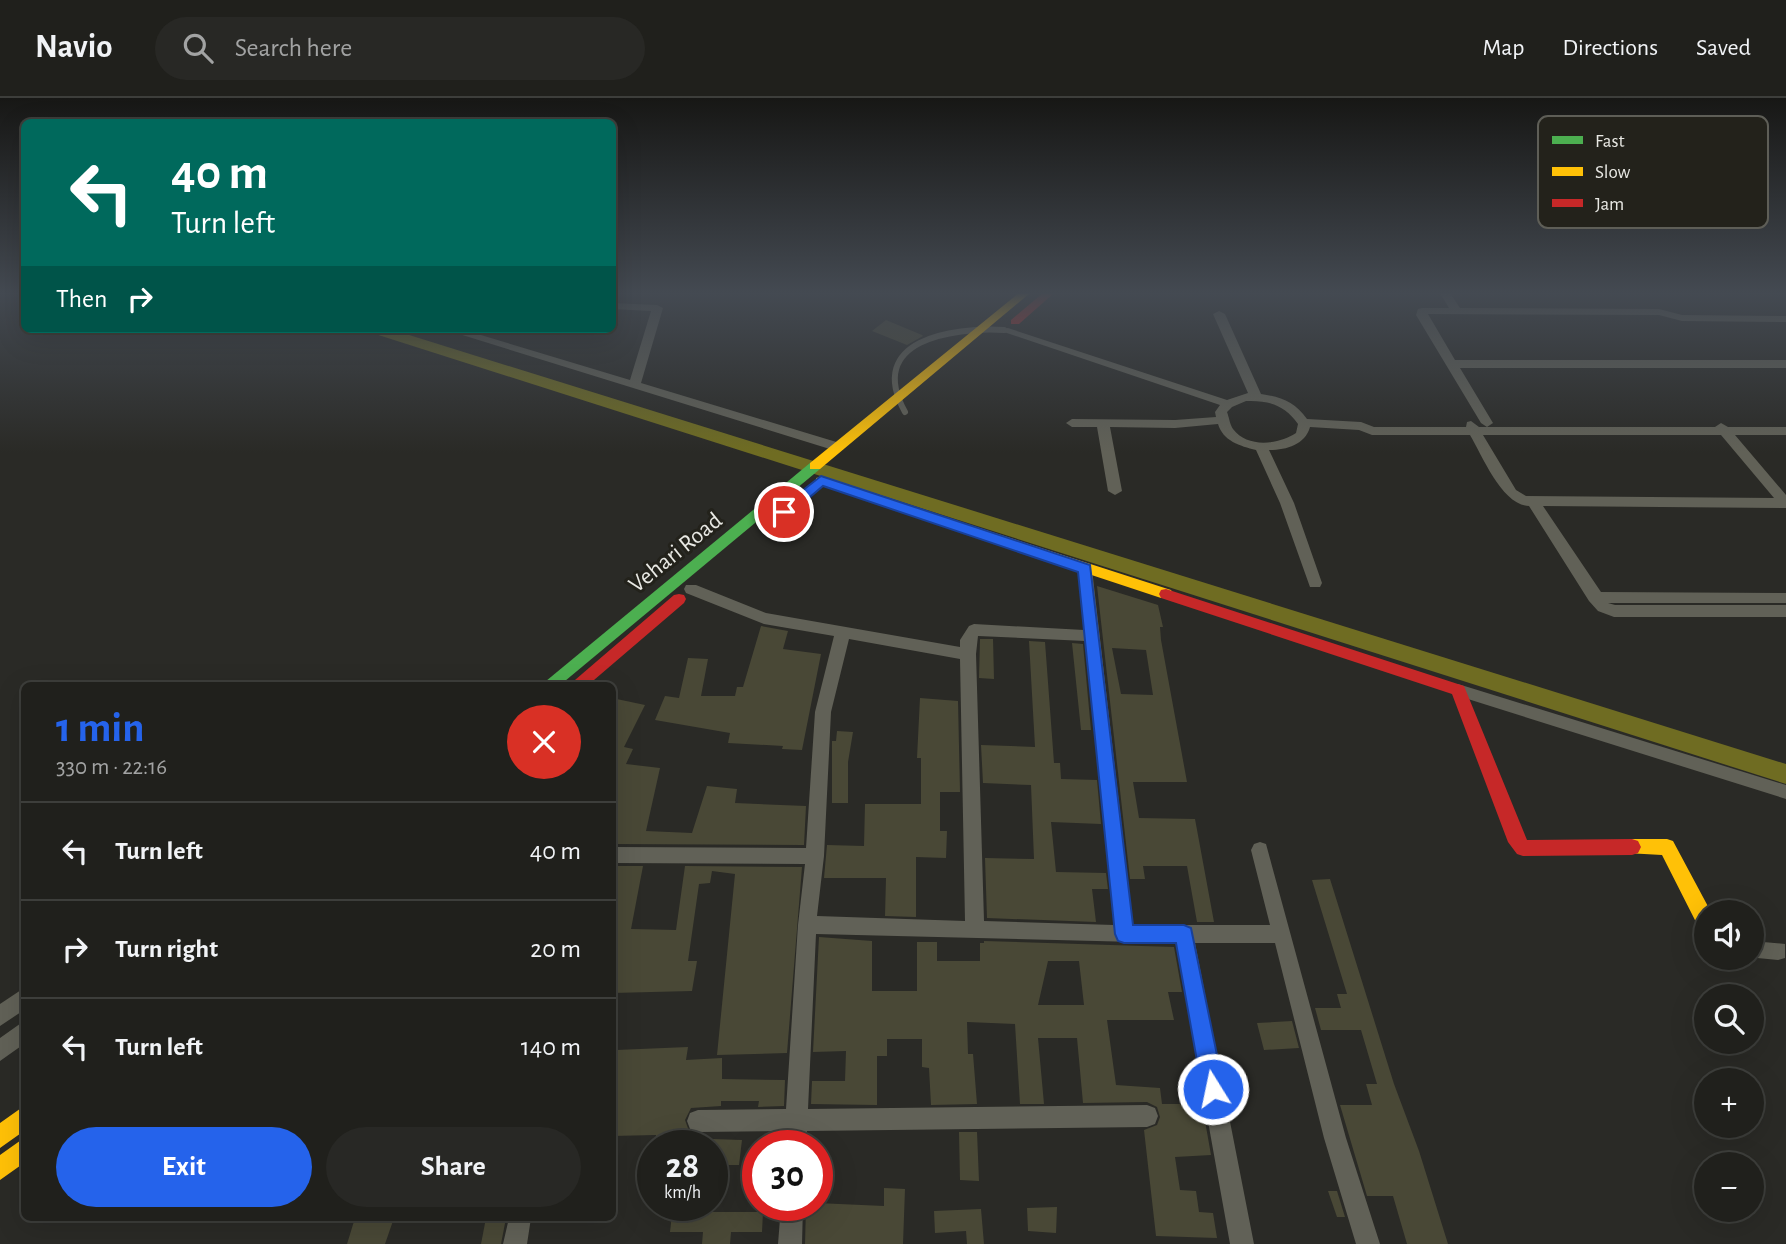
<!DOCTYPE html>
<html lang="en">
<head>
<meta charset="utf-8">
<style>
	:root { --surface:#20201c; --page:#282825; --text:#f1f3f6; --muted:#a2a3a3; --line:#3d3e3b; --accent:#2563eb }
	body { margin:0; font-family:"Alegreya Sans",sans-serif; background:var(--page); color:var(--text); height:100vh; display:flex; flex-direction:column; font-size:26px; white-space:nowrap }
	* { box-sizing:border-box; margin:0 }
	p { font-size:23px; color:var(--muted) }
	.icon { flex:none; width:38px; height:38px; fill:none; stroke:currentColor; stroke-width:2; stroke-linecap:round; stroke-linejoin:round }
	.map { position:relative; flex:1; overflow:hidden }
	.sheet { position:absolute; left:21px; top:584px; width:595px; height:539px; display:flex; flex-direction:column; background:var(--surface); border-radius:10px; box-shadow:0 7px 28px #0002,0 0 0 2px var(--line) }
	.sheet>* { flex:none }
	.banner { position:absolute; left:21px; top:21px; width:595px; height:214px; border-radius:10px; box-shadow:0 7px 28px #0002,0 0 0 2px var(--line); background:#00695c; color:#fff; overflow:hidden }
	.tools { position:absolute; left:1694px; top:802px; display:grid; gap:14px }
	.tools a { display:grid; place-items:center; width:70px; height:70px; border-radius:50%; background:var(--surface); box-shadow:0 7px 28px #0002,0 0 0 2px var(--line); font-size:35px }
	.speed { position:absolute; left:637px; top:1032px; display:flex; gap:14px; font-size:35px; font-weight:700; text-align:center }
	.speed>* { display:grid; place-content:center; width:91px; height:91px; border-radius:50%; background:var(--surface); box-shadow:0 7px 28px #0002,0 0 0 2px var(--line); line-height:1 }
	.speed small { font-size:18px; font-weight:400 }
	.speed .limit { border:10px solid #d22; background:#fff; color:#111 }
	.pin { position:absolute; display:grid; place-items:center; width:60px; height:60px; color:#fff; margin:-30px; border:4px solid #fff; border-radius:50%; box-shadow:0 2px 7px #0007 }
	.me { position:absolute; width:77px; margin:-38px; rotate:350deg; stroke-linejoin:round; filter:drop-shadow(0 0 5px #0008) }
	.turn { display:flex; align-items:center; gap:24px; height:147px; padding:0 35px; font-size:32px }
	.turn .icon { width:91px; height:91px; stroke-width:2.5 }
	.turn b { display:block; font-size:49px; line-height:60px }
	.then { display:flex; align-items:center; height:66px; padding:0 35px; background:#0003; gap:14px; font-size:26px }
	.round { display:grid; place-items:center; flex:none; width:74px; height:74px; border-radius:37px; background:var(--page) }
	.headline { display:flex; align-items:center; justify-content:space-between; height:119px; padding:0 35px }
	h1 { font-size:42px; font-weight:700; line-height:52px; color:var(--accent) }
	.action { display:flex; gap:14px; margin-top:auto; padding:14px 35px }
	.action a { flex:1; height:80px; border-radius:42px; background:var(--accent); color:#fff; font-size:28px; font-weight:700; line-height:80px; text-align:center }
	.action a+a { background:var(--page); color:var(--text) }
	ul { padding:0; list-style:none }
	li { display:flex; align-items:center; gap:21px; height:98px; padding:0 35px; border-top:2px solid var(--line) }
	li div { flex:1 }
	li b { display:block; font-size:26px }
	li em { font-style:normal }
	header { display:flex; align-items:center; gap:42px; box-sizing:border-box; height:98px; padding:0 35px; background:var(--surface); border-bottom:2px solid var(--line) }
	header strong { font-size:33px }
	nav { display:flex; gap:38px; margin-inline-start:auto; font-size:24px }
	.search { width:490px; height:63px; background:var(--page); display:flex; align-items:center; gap:18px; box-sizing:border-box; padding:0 24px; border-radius:38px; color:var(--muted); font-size:26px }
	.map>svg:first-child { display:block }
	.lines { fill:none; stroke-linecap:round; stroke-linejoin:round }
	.canal { fill:#6f6c22; fill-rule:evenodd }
	.building { fill:#494836; fill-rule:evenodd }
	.lane { stroke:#616157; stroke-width:6 }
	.street { fill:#616157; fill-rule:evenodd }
	.fast { fill:#4caf50; fill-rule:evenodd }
	.slow { fill:#ffc107; fill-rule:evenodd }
	.jam { fill:#c62828; fill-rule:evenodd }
	.route { fill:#2563eb; stroke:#184099; stroke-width:2 }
	.labels { text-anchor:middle; stroke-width:6; stroke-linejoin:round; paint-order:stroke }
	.street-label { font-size:24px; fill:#e9e9e4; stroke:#23221b }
	.key { fill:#23221b; stroke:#5e5e57; stroke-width:2 }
	.key-label { font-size:19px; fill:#e9e9e4 }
</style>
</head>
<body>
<header>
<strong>Navio</strong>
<div class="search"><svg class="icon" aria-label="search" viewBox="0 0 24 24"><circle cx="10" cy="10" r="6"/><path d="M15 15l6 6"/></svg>Search here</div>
<nav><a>Map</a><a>Directions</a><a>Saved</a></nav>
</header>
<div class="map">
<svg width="1786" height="1146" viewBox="0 0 1786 1146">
	<rect width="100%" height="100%" fill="#2a2a26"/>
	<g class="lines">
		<!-- canal -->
		<path class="canal" d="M366,231H390L1786,666V686L369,234Z"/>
	</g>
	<!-- building -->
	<path class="building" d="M886,222L922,237L923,238L907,247L872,233Z
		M1097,488L1158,507L1163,529H1160L1161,542L1187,684H1133L1139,720L1195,721L1214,824H1197L1187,768H1143L1145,781H1130ZM1112,550L1146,552L1153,597L1121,596Z
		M761,528L788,533L783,551L821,556L802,652L782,651L783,648L728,645L730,635L655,622L665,598L679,600L688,560L708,561L701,598H735L737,589H743Z
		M980,541H993L994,581L979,580Z
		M1029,543L1045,544L1054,665H1060L1061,681L1097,682L1101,726L1051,724L1056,774L1106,775L1108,791H1092L1096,824L987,820L985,760L1034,761L1031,687L983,685L981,647L1035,649Z
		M1072,545L1083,546L1091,632H1081Z
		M612,600L645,607L624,649L633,651L626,666L660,670L646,733L692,735L707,688L737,691L735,705L806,708L804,747L612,746Z
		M920,600L958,603L960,694H940V733H947L946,760L916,759V819L885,818L886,780H824L827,747L864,748L865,706H921V660H917Z
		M837,633L853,634L848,664V705H832V643H836Z
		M612,768H643L631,831L676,832L685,768L802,769L787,955L717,957L735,776L712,773L710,785L699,786L688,863H697L692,893L612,895Z
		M1330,781L1394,986L1419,1053L1448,1146H1407L1393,1098H1367L1340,1007H1372L1366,986H1377L1361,932H1321L1315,910H1341L1337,896H1347L1312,782Z
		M819,839L872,843V893H917V844H937V863H980V845H984V843L1174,849L1182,894H1168L1174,922H1107L1116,987L1160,990L1162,1006H1202L1211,1057L1175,1059L1180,1092L1196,1093L1199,1114L1213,1115L1217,1140L1156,1138L1144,1032L1157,1027L1160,1019L1157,1009L1147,1004L1083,1005L1077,940H1038L1044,1006H1020L1015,926L967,924L968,956H973L977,1006L931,1007L929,970L922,969V941H887V958H877V1007L811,1006L812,983H845L846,953L813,954ZM1048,863H1079L1084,907H1038Z
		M1292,923L1299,950L1264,952L1257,925Z
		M688,949L686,962L722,960V981L785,982L784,1008L758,1009L759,1003H721V1008L691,1010L685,1022L689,1033L688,1048H655L656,1037L612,1038V981L616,952Z
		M959,1034H977L979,1083L960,1082Z
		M712,1041L742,1042L739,1067H712Z
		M884,1090L905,1091L903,1146H805L806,1108H817V1105L884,1108Z
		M1328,1093H1337L1345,1119H1337Z
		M673,1108L707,1109L706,1114H763L762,1134H731L730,1146H702L703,1134H670Z
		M1057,1109L1056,1135L1028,1133L1027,1110Z
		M981,1111L984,1146H967L966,1133L935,1135L934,1113Z
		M355,1120H394L385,1146H347Z
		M486,1120H506L501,1146H481Z"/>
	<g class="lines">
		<!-- lane -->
		<path class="lane" d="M905,314C865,242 952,229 1004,232"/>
		<!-- street -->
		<path class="street" d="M1440,195H1450L1460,210L1659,211L1682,217L1786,218V224L1682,223L1659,217L1428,216L1455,262H1786V270H1460L1493,325L1487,329L1481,325L1416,217L1418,211L1422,210H1449Z
			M612,205L657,207L663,210L641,285L843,346L844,349L843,352H833L443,231H461L630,282L651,213L612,211Z
			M1219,213L1225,216L1261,296C1281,299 1295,304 1307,321L1361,324L1374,329H1466L1467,324L1471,323L1479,329H1715L1721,325L1728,329H1786V337H1735L1786,397V410L1543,408L1601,494L1786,495V505H1608L1615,507H1786V519H1614L1598,513L1589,503L1529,408C1502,407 1483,359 1470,337H1372L1359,332L1310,329C1305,347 1286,352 1269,352L1294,405L1322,485L1320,489H1310L1280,405L1256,352C1240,348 1223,343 1218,326L1175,330L1110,329L1122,393L1115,397L1108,393L1097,329H1072L1066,325L1072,321L1175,322L1216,319L1215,314L1220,307L998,232L1008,230L1227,302L1248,295L1213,216ZM1246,303C1268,302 1285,307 1298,326L1296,335C1278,347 1247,350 1233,331C1230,327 1229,319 1227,314L1232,309ZM1483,337H1721L1774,400L1526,398L1516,392Z
			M1085,466L1092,471L1133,827H1270L1251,752L1254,746L1260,744L1266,746L1346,1040L1380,1146H1356L1324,1040L1275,845H1195L1254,1146H1230L1176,845L816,836L808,1011L1147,1007L1155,1010L1158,1018L1155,1026L1147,1029L807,1033L806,1048H784L785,1033L698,1034L690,1031L687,1023L690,1015L698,1012L786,1011L798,827L805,766L612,765V749L806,750L815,614L834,538L764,526L686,495L684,491L686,487H696L766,515L960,549V542L969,528L974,526L1084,532L1078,471ZM978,538L1085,543L1114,827L984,823L976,556ZM849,541L960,561L965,823L817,818L824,758L831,614Z
			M1458,586L1786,687V701L1452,596L1450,592L1452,588Z
			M1752,843L1785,846V860L1778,862L1747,859H1752Z
			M24,890V912L0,928V906Z
			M24,923V946L0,963V940Z
			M781,1108H803L802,1146H778Z
			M509,1120H531L527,1146H503Z"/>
		<!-- fast -->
		<path class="fast" d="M815,364L822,368L820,371L559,588H540L810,365Z"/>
		<!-- slow -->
		<path class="slow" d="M1019,195H1030L820,371H810V365Z
			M821,379L1171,492L1173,496L1171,500H1161L816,386V380Z
			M1632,741H1667L1673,743L1711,814H1706V833L1699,830L1662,757L1626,755L1623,749L1626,743Z
			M24,1008V1033L0,1050V1025Z
			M24,1040V1065L0,1082V1057Z"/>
		<!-- jam -->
		<path class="jam" d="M1043,195H1054L1019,226H1011V222Z
			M1166,491L1464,588L1527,742L1632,741L1638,743L1641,749L1638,755L1632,757L1523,758L1517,756L1508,744L1452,596L1161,500L1159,496L1161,492Z
			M679,496L684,497L686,501L684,505L587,588H568L674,497Z"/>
	</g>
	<!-- sky -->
	<linearGradient id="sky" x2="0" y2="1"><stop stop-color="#171715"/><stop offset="0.55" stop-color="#444a52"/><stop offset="1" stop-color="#444a52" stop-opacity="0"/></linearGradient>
	<rect width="1786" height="355" fill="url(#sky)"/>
	<!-- route -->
	<path class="route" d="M821,378L1090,467L1133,827H1184L1191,830L1224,991L1221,999L1213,1002L1206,999L1202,991L1176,845H1124L1118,843L1115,836L1078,474L823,388L789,417H779V411Z"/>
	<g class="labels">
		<!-- street labels -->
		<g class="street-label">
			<text transform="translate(675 454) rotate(-39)" y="8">Vehari Road</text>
		</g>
	</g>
	<!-- legend -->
	<rect x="1538" y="18" width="230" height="112" rx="10" class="key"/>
	<rect x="1552" y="38" width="31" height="8" fill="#4caf50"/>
	<rect x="1552" y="69" width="31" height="9" fill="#ffc107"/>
	<rect x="1552" y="101" width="31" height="8" fill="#c62828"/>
	<g class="key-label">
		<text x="1595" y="49">Fast</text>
		<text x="1595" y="80">Slow</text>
		<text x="1595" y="112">Jam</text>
	</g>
</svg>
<div class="tools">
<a><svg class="icon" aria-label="sound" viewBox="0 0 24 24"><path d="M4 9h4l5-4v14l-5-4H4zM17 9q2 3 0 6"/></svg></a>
<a><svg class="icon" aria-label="search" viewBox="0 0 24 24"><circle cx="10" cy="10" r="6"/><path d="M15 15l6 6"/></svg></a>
<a>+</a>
<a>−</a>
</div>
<div class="speed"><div>28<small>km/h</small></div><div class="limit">30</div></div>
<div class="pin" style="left:784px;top:414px;background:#d93025"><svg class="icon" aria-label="arrive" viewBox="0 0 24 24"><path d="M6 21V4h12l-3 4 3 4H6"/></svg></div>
<svg class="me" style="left:1213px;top:991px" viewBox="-20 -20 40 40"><circle r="17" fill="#2563eb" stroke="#fff" stroke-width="3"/><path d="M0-11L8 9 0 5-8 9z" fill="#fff"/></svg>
<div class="banner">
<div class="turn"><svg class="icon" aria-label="left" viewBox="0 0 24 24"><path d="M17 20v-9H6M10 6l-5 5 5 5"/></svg><div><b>40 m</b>Turn left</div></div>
<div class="then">Then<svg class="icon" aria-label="right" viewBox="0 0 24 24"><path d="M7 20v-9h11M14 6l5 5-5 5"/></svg></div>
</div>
<section class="sheet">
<div class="headline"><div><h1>1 min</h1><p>330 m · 22:16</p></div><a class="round" style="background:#d93025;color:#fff"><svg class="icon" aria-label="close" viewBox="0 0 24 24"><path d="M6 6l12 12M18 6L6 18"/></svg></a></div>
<ul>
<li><svg class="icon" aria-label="left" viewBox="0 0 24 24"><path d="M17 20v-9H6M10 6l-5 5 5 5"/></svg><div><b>Turn left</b></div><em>40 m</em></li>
<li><svg class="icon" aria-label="right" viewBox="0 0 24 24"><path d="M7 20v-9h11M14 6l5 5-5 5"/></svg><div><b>Turn right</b></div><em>20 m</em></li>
<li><svg class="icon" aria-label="left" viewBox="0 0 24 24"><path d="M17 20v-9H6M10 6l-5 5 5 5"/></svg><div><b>Turn left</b></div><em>140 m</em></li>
</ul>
<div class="action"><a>Exit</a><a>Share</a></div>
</section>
</div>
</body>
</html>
